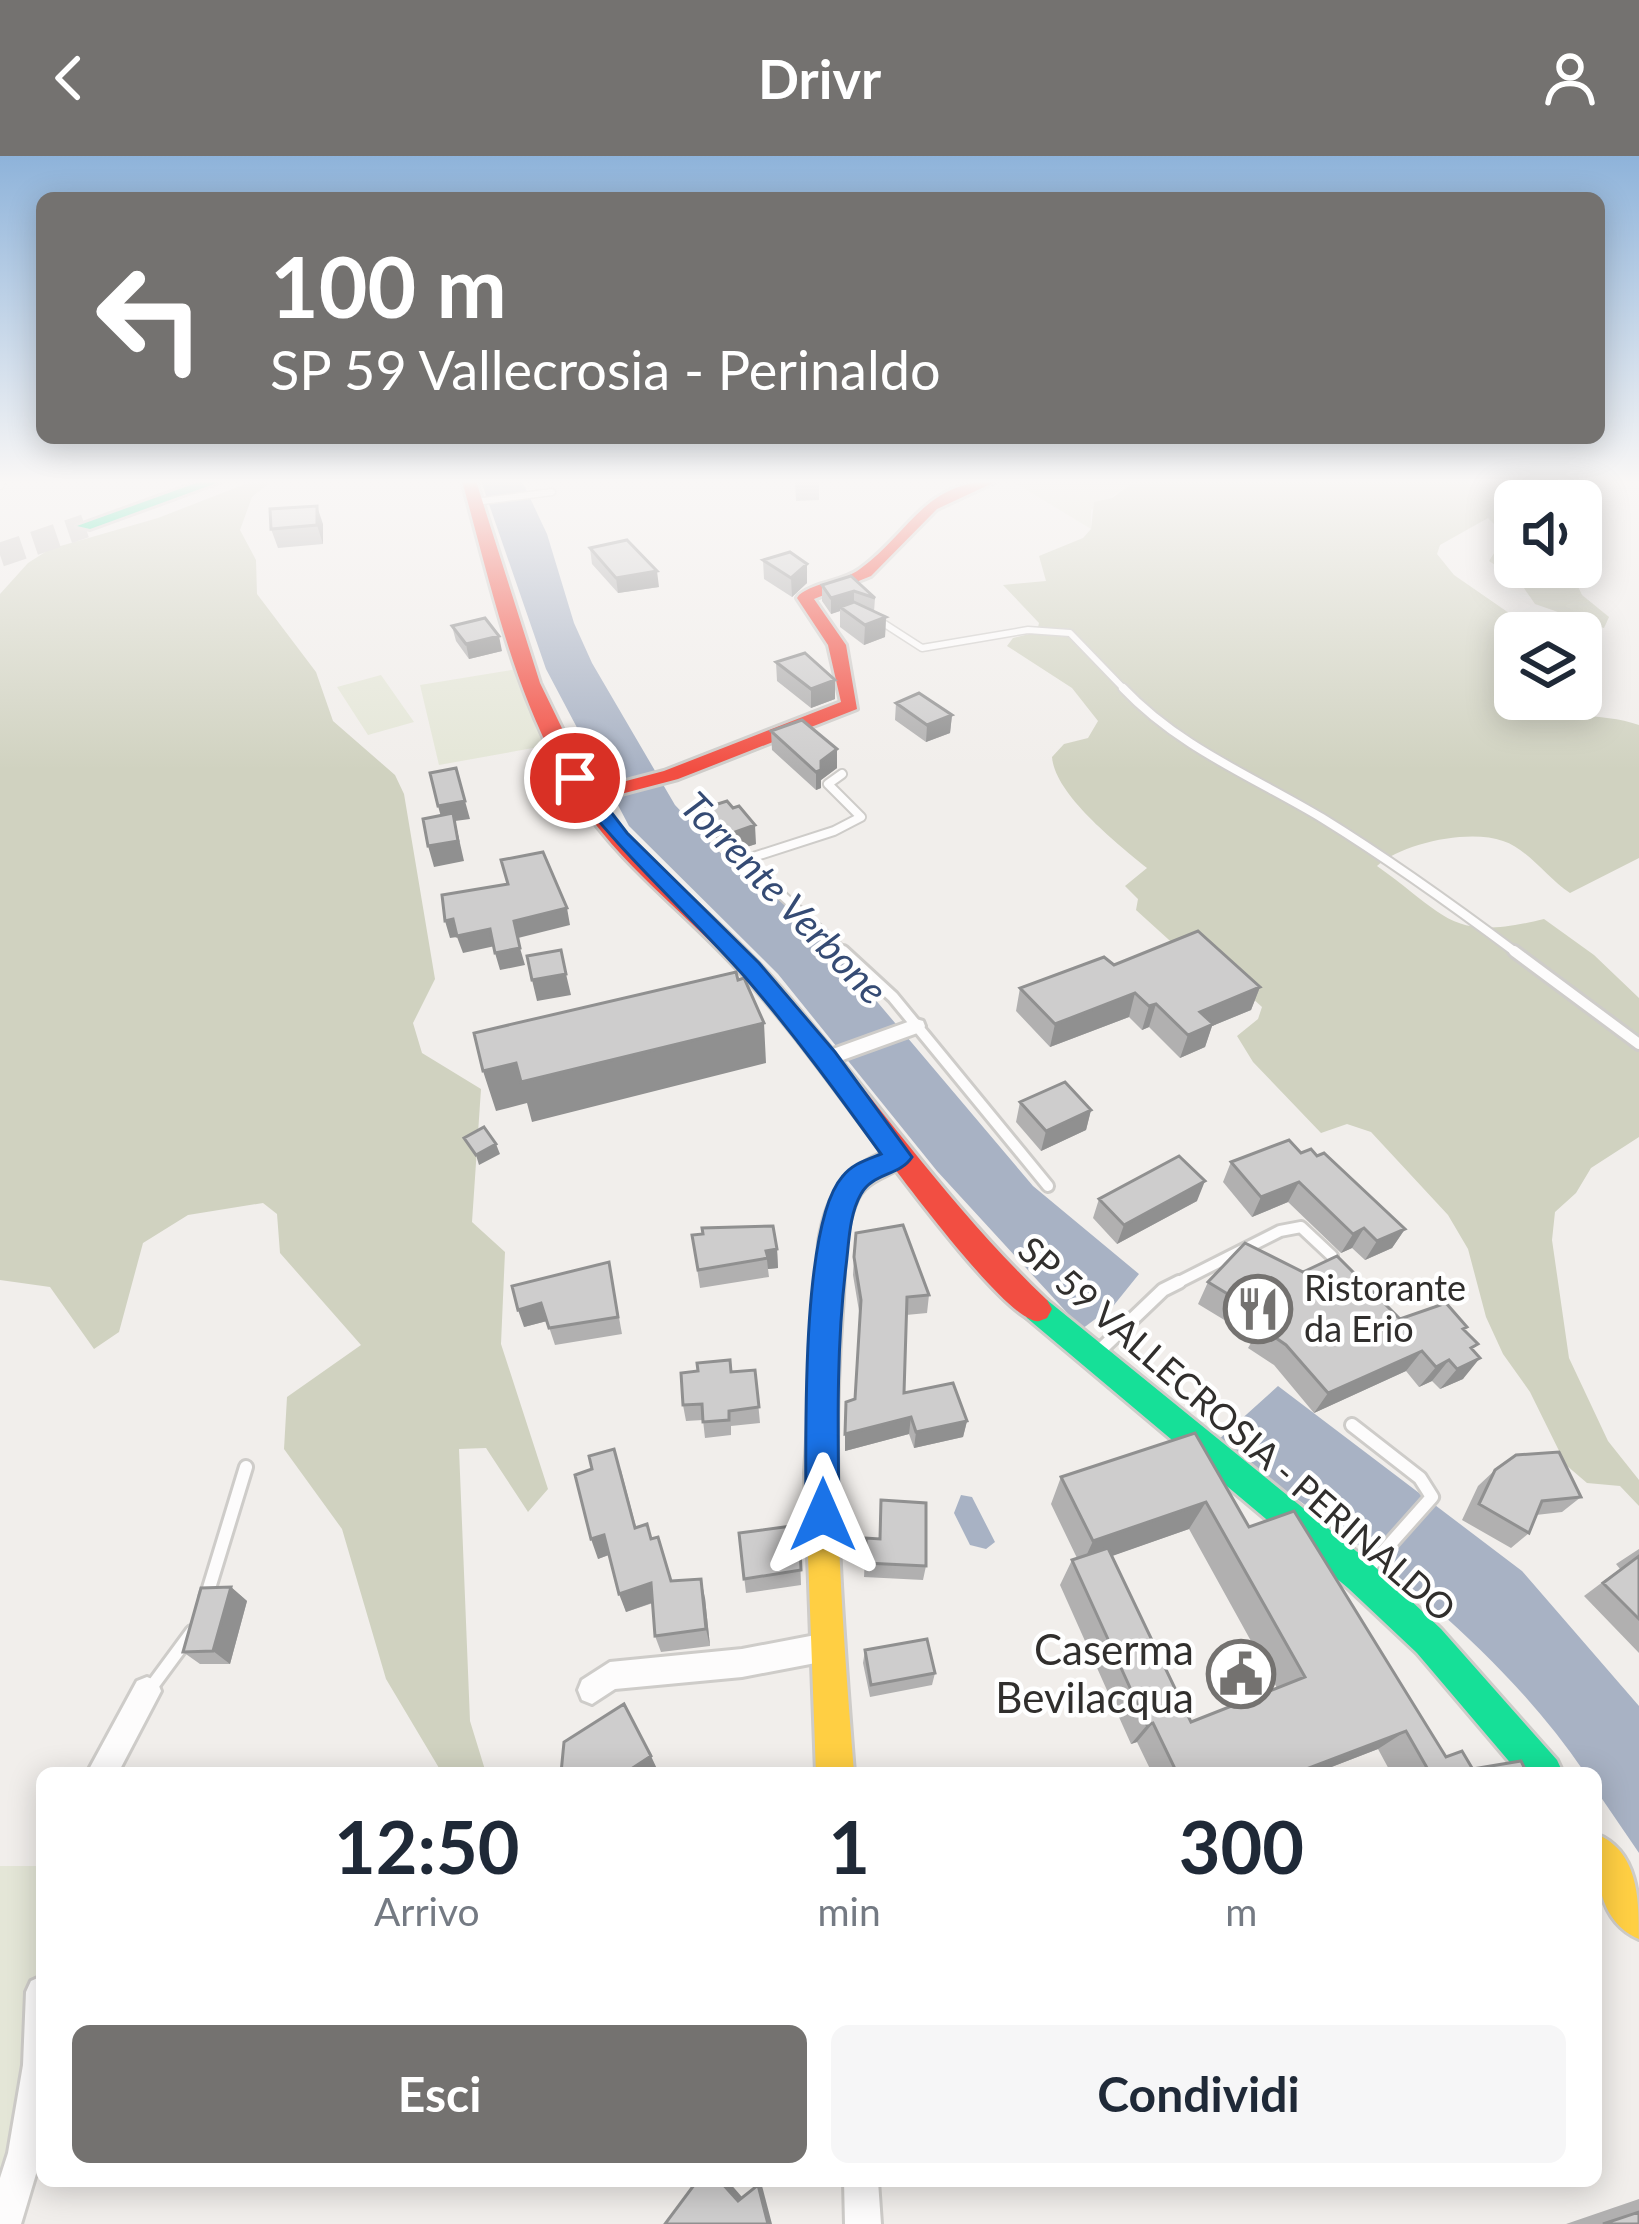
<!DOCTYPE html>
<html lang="it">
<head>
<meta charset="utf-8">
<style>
	:root { --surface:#fff; --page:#f6f6f7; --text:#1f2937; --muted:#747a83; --accent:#747270 }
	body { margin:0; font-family:Lato,sans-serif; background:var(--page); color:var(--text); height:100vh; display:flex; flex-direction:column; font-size:45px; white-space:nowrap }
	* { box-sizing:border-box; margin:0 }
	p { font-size:39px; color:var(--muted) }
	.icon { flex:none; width:66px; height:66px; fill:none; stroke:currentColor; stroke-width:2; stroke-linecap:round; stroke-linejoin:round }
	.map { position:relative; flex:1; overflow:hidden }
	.sheet { position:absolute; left:36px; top:1611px; width:1566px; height:420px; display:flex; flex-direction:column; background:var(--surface); border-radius:18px; box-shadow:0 6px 30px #0003 }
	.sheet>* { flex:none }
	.guide { position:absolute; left:36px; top:36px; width:1569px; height:252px; border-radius:18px; box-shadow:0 6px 30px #0003; background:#747270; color:#fff; overflow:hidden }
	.fabs { position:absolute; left:1494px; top:324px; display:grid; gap:24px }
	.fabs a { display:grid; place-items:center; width:108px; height:108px; border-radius:18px; background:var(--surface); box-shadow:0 6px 30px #0003; font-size:60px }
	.pin { position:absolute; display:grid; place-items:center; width:102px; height:102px; color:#fff; margin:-51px; border:6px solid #fff; border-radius:50%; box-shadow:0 3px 12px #0007 }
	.me { position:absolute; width:132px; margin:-66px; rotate:0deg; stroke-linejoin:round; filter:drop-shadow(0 0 9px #0008) }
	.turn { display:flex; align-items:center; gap:42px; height:252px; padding:0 36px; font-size:54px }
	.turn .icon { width:156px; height:156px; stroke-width:2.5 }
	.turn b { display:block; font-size:84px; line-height:102px }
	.eta { display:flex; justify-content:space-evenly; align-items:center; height:204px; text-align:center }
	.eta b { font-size:72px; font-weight:700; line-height:84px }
	.button { display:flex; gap:24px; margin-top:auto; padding:24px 36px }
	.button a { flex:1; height:138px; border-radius:18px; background:var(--accent); color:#fff; font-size:48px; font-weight:700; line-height:138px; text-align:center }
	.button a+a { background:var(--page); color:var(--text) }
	header { display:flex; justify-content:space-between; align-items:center; height:156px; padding:0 36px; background:var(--accent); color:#fff; font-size:54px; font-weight:700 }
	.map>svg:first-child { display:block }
	.green { fill:#e4e6d7 }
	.forest { fill:#d0d2c0 }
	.water { fill:#a8b2c4 }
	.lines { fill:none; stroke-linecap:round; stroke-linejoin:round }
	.highway-tunnel { stroke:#cbc8c5; stroke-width:24; stroke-dasharray:24 12; stroke-linecap:butt }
	.lane-far3-casing { stroke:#ceccc9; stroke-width:9 }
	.lane-far2-casing { stroke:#ceccc9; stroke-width:12 }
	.lane-far1-casing { stroke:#ceccc9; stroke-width:16 }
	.lane-casing { stroke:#ceccc9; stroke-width:18 }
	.street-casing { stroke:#ceccc9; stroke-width:6 }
	.fast-casing { stroke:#ceccc9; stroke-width:6 }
	.slow-casing { stroke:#ceccc9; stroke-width:6 }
	.jam-casing { stroke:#ceccc9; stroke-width:6 }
	.lane-far3 { stroke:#fdfcfc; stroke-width:6 }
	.lane-far2 { stroke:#fdfcfc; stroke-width:8 }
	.lane-far1 { stroke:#fdfcfc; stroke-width:10 }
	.lane { stroke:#fdfcfc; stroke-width:12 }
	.street { fill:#fdfcfc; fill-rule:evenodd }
	.fast { fill:#16e098; fill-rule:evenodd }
	.slow { fill:#ffcf43; fill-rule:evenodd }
	.jam { fill:#f24e42; fill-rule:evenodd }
	.wall { fill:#b1b0b0; fill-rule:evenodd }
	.shaded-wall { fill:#909090 }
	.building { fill:#cecdcd; stroke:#909090; stroke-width:3 }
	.route { fill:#1a73e8; stroke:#114b97; stroke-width:3 }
	.labels { text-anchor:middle; stroke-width:9; stroke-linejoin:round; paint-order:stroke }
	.poi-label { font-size:36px; fill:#312f2d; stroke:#fff; text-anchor:start }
	.street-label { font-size:36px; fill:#312f2d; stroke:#fff }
	.water-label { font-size:39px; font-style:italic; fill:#354b74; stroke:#fff }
	.near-poi-label { font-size:42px; fill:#312f2d; stroke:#fff; text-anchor:end }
</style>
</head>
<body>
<header><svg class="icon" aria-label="back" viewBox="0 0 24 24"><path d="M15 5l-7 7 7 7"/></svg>Drivr<svg class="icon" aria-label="person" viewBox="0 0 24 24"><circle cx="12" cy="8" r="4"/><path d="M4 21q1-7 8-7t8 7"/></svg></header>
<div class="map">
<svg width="1639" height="2068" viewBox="0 0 1639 2068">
	<rect width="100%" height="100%" fill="#f1eeeb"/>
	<!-- green -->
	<path class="green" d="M1012,325H1165L1131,328L1091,354V373Z
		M517,513L544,590L439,609L420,529Z
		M381,519L414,566L368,579L337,531Z
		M0,1710H42V1787L9,1992L0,2014Z"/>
	<!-- forest -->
	<path class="forest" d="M253,325H271L252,341L240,374L256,404L257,438L316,516L333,565L395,619L404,638L435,823L413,867L422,897L481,933L472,1066L505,1096L501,1188L548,1333L528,1356L486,1292L459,1293L470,1565L486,1617H442L386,1523L342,1373L284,1293L287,1241L361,1189L280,1097L277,1058L263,1047L188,1059L143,1087L119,1176L94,1193L50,1131L0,1124V438L28,407L50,393L158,362Z
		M1165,325H1513L1507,327L1506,343L1515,353V411H1558L1572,418L1582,439L1609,461L1604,472L1535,448L1519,425L1489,405L1500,388L1496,370L1488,362L1440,389L1437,398L1454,419L1538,477H1515V520L1503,525C1536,570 1591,552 1639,569V702L1570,737C1547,722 1528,693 1503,685C1469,673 1403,687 1377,710C1449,761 1450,786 1544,763L1594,799L1639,842V981L1591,1012L1576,1037L1555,1056L1552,1084L1569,1202L1608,1285L1639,1324V1350L1620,1330L1587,1327L1566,1309L1530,1236L1503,1198L1486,1161L1468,1093L1448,1059L1371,976L1347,968L1321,977L1253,906L1237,880L1258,863L1262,851L1195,790L1179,793L1136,754L1138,743L1125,730L1147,712C1118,688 1055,639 1052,601L1064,588L1088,582L1098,565L1072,532L1007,490L1013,482L1037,476L1039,467L1003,429L1046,425L1039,400L1083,382L1091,373L1094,346L1112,342L1131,328Z"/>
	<!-- water -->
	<path class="water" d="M481,325H522L547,378L574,467L592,507L675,649L731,708L787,750L835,796L1033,1030L1139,1118L1114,1149L1082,1173L937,1015L778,818L629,670L546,513Z
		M1278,1230L1522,1415L1639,1550V1697L1596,1634V1617H1585C1492,1480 1350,1381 1217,1285Z
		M961,1339L972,1341L995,1386L986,1393L970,1389L954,1357Z"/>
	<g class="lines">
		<!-- highway-tunnel -->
		<path class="highway-tunnel" d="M0,399L85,370"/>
		<!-- lane-far3 casing -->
		<g class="lane-far3-casing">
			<path id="lane-far3" d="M0,330L3,325
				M475,346L552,336
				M877,463L922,492L1028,474L1070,477L1126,535"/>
		</g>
		<!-- lane-far2 casing -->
		<g class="lane-far2-casing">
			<path id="lane-far2" d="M1123,532C1180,592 1252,620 1322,662C1390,704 1454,750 1518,798
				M842,618L828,628L861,661L834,675L744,704L846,798"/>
		</g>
		<!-- lane-far1 casing -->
		<g class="lane-far1-casing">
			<path id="lane-far1" d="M843,795L893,841L1048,1030
				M1514,795L1639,888
				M1173,1129L1280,1075L1301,1071L1332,1100"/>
		</g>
		<!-- lane casing -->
		<g class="lane-casing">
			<path id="lane" d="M1094,1200L1163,1134L1179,1126
				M1352,1269L1420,1322L1432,1341L1367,1414
				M206,1442L246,1311
				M150,1533L192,1476"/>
		</g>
		<!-- street casing -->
		<g class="street-casing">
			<path id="street" d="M916,863L923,865L925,870L923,875L826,910L816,903L819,898Z
				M826,1477L836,1481L840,1491L836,1501L826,1505L742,1521L615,1533L592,1548L582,1544L578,1534L582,1524L610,1506L742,1493Z
				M147,1521L157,1525L161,1535L118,1617H87L137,1525Z
				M42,1820V1998L21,2068H0V2022L8,1997L23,1909L26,1836L31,1825Z
				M844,2025H878L881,2068H845Z"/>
		</g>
		<!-- fast casing -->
		<g class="fast-casing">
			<path id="fast" d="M202,325H222L90,373L77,370Z
				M1037,1141L1047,1144L1372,1408L1441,1473L1557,1604L1563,1617H1519L1417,1497L1348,1432L1027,1162L1022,1153L1027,1144Z"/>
		</g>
		<!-- slow casing -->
		<g class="slow-casing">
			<path id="slow" d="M898,991L911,1001C898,1021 867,1019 856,1046C842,1079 845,1120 842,1155C830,1310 842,1463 854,1617H816L805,1317L819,1086C827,1034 848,1007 898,991Z
				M1596,1678C1639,1695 1639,1744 1639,1783C1597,1765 1596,1717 1596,1678Z"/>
		</g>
		<!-- jam casing -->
		<g class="jam-casing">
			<path id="jam" d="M462,325H476L540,527L592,634L664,615L841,546L828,489L797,442L799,439C817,425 841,427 860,413C911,376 924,325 997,325L937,353L871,420L814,443L846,489L857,553L678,623L598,644C648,711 717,760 772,822C866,929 944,1046 1047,1144L1052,1153L1047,1162C1039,1165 1038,1167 1030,1163C996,1148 911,1034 885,1000C837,937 792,872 738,814C685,756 619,708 576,641C515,546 492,432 462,325Z"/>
		</g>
		<!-- lane-far3 -->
		<use href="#lane-far3" class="lane-far3"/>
		<!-- lane-far2 -->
		<use href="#lane-far2" class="lane-far2"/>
		<!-- lane-far1 -->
		<use href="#lane-far1" class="lane-far1"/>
		<!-- lane -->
		<use href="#lane" class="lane"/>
		<!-- street -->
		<use href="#street" class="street"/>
		<!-- fast -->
		<use href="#fast" class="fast"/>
		<!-- slow -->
		<use href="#slow" class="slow"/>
		<!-- jam -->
		<use href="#jam" class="jam"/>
	</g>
	<!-- wall -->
	<path class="wall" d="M795,325H819V344L796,345Z
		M323,368V388L278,392L271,373Z
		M590,392L659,431L618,437L592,408Z
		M763,404L807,427L792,441L764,423Z
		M851,420L875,442L874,456L886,461L885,481L864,489L840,471V455L831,458L822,445V429Z
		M452,470L502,495L469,503L456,485Z
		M776,506L835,543L811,552L777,525Z
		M896,547L952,559L950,577L926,586L895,564Z
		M771,575L837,612L821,624V632L816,634L772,594Z
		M705,652L756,688L728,697L707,671Z
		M1114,809L1260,831L1251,854L1212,870L1205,891L1180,902L1149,871L1142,874L1129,861L1050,891L1016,855L1020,832Z
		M1020,946L1091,954L1086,974L1041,995L1016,966Z
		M1301,997L1317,1000L1405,1073L1392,1092L1365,1104L1352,1092L1341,1097L1288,1046L1252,1061L1223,1026L1231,1006Z
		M1099,1043L1197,1045L1117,1088L1093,1062Z
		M692,1079L777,1093L778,1112L768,1113L769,1121L700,1132Z
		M854,1101L929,1139L927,1157L906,1159L904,1237L967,1265L963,1281L914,1292L909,1278L845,1295L846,1246L855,1243L860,1161L853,1119Z
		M609,1106L622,1178L555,1189L547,1165L524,1171Z
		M1208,1126L1465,1174L1473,1194L1463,1223L1440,1233L1432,1225L1419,1231L1406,1215L1314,1257L1274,1209L1248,1192L1254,1182L1198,1148Z
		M755,1214L760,1267L731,1270V1279L705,1282L703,1264L686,1265L683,1249L731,1216Z
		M1195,1277L1249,1371L1446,1601L1473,1613L1527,1617H1391L1378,1593L1316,1617H1152L1137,1586L1131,1588L1060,1429L1072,1404L1077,1402L1051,1348L1061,1321ZM1189,1373L1277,1532L1191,1566L1111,1400Z
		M621,1314L636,1371L651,1383L671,1425L705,1442L710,1490L661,1496L655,1480L653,1447L626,1456L609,1399L598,1403Z
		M1495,1314L1581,1341L1562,1356L1536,1359L1529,1377L1511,1392L1462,1364L1478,1330Z
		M881,1344L926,1410L923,1424L864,1421L866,1382L879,1383Z
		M799,1369L801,1429L746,1437L739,1377Z
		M1639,1393V1497L1584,1440L1620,1413L1616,1408Z
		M231,1431L247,1445L230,1508H200L183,1496Z
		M865,1494L935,1517L932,1529L870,1541L863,1507Z
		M1639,2043V2068H1566Z"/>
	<!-- shaded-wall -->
	<path class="shaded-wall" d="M317,350L323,368V388L317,369Z
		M807,408V427L792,441L791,422Z
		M657,415L659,431L618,437L616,422Z
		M854,435V451H840V455L831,458V442Z
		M886,461L885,481L864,489L865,469Z
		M499,480L502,495L469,503L466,488Z
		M835,524V543L811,552V533Z
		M952,559L950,577L926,586L927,569Z
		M837,593V612L821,624V632L816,634V616L821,605Z
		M465,645L470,663L455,665L464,705L434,711L428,690L443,668L438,650Z
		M755,669L756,688L728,697L727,679Z
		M567,752L570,769L518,782L514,765Z
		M453,763L490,773L495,790L463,797L457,781L450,782L445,765Z
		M520,792L525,809L500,814L495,797Z
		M566,818L571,839L537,845L532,824Z
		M1260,831L1251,854L1212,870L1205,891L1180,902L1188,879L1200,856Z
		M1135,837L1129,861L1050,891L1055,868Z
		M1156,848L1149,871L1142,874L1149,850Z
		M764,867L766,907L532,966L527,947L496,955L483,915L516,907Z
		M1091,954L1086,974L1041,995L1046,975Z
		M496,988L500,998L479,1009L476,999Z
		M1205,1025L1197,1045L1117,1088L1124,1069Z
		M1299,1026L1288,1046L1252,1061L1261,1041Z
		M1364,1072L1352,1092L1341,1097L1353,1078Z
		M1405,1073L1392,1092L1365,1104L1377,1085Z
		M777,1093L778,1112L768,1113L766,1095Z
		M541,1147L547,1165L524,1171L518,1154Z
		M1422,1195L1406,1215L1314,1257L1328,1237Z
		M1480,1202L1463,1223L1440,1233L1457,1213Z
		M1449,1204L1432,1225L1419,1231L1436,1211Z
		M911,1261L909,1278L845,1295V1278Z
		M967,1265L963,1281L914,1292L916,1276Z
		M1206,1346L1189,1373L1081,1411L1093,1385Z
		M604,1379L611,1398L598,1403L591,1383Z
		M701,1423L705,1442L710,1490L706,1473Z
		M651,1427L657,1445L626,1456L619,1438Z
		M231,1431L247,1445L230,1508L213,1495Z
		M1153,1567L1137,1586L1131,1588L1147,1569Z
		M1406,1575L1378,1593L1316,1617H1296Z
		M651,1600L658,1615L656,1617H625Z
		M720,2025H728L742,2041L738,2045Z
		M761,2026L772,2068H768L758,2029Z"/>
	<!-- building -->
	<path class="building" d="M317,350V369L271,373L270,353Z
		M627,384L657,415L616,422L590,392Z
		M790,396L807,408L791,422L763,404Z
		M851,420L875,442L854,435L831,442L822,429Z
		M854,446L886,461L865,469L840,451Z
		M485,462L499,480L466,488L452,470Z
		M805,497L835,524L811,533L776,506Z
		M919,537L952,559L927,569L896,547Z
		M802,564L837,593L821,605V614L816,616L771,575Z
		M456,612L465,645L438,650L430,617Z
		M727,645L733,652L739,650L755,669L727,679L705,652Z
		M453,657L458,685L428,690L423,663Z
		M543,696L567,752L514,765L520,792L495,797L490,773L457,780L453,763L445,765L442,739L508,728L501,704Z
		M1198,775L1260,831L1200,856L1213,868L1188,879L1156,848L1149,850L1135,837L1055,868L1020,832L1104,801L1114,809Z
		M561,794L566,818L532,824L527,800Z
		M736,816L738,824L744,822L764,867L521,926L516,907L483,915L474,877Z
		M1065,926L1091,954L1046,975L1020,946Z
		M484,971L496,988L476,999L464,982Z
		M1289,984L1301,997L1311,993L1317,1000L1324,997L1405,1073L1377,1085L1364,1072L1353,1078L1299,1026L1261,1041L1231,1006Z
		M1179,1000L1205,1025L1124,1069L1099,1043Z
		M903,1069L929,1139L907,1141L904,1237L953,1227L967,1265L916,1276L911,1261L845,1278L846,1246L855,1243L861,1144L854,1101L856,1077Z
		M773,1070L777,1093L766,1095L768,1102L698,1114L692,1079L703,1078L702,1072Z
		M1245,1087L1303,1116L1337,1100L1400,1163L1446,1147L1467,1171L1463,1173L1478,1188L1471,1192L1480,1202L1457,1213L1449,1204L1436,1211L1422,1195L1328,1237L1286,1189L1260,1171L1267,1162L1208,1126Z
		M609,1106L618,1161L549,1172L541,1147L518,1154L512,1130Z
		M730,1204L731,1216L755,1214L759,1251L729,1255V1264L703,1266L702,1248L683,1249L681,1217L698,1215L697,1207Z
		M1195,1277L1249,1371L1294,1355L1446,1601L1462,1595L1475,1617H1430L1406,1575L1296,1617H1177L1153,1567L1147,1569L1072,1404L1108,1392L1191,1566L1305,1521L1206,1346L1093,1385L1061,1321Z
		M614,1293L635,1372L647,1368L651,1383L658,1381L671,1425L701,1423L706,1473L655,1480L651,1427L619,1438L604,1379L591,1383L575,1319L592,1313L589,1300Z
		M1559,1296L1581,1341L1542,1345L1529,1377L1479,1348L1495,1314L1516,1299Z
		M881,1344L926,1347V1410L866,1407V1382L880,1383Z
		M799,1369L801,1414L744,1423L739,1377Z
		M1639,1400V1463L1603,1427Z
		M231,1431L213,1495L183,1496L201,1432Z
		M927,1483L935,1517L871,1529L865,1494Z
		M624,1548L651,1600L625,1617H561L564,1586Z
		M1521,1605L1527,1617H1475L1473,1613Z
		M697,2025H720L738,2045L758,2029L768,2068H665Z
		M1639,2056V2068H1603Z"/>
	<!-- sky -->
	<linearGradient id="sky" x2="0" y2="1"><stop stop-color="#8eb3da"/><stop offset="0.53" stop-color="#f9f7f6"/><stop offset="1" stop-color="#f9f7f6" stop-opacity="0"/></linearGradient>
	<rect width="1639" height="614" fill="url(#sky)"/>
	<!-- route -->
	<path class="route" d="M568,618H582L627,677L759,807L835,896L912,1001C900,1020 872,1017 861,1038C849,1059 849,1087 846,1110C836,1193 838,1275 839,1359L834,1370L823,1375L811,1370L806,1359C806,1290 800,1070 842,1021C852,1008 866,1004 881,998C837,937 794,878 745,821C685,753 618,696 565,622Z"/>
	<!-- icons -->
	<defs>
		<g id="restaurant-ring" transform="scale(3.45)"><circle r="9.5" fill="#fff" stroke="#747270" stroke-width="1.5"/><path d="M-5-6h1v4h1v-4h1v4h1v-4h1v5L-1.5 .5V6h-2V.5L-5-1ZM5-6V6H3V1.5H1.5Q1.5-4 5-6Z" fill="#747270"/></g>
		<g id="civic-ring" transform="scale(3.45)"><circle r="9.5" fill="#fff" stroke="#747270" stroke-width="1.5"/><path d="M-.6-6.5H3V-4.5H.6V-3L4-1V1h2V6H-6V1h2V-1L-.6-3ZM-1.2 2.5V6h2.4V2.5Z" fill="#747270"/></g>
	</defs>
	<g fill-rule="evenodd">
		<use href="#restaurant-ring" x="1258" y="1153"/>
		<use href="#civic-ring" x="1241" y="1518"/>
	</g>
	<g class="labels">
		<!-- poi labels -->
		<g class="poi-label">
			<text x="1304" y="1145">Ristorante<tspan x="1304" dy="41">da Erio</tspan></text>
		</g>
		<!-- street labels -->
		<g class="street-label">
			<text transform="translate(1237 1273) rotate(41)" y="13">SP 59 VALLECROSIA - PERINALDO</text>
		</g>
		<!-- water labels -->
		<g class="water-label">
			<text transform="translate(784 742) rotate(46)" y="14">Torrente Verbone</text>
		</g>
		<!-- near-poi labels -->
		<g class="near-poi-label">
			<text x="1194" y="1509">Caserma<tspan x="1194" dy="48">Bevilacqua</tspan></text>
		</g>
	</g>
</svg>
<div class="fabs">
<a><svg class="icon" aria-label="sound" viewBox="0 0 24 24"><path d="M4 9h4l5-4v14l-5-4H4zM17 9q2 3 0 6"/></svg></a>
<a><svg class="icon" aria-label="layers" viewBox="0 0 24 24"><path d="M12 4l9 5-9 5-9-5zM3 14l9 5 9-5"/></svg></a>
</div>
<div class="pin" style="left:575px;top:622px;background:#d93025"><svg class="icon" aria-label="arrive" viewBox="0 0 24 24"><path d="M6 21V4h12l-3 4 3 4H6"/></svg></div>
<svg class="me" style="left:823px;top:1359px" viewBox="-20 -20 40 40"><path d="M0-17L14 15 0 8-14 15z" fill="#1a73e8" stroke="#fff" stroke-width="4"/></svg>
<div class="guide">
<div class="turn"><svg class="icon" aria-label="left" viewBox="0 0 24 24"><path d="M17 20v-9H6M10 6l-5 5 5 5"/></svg><div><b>100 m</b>SP 59 Vallecrosia - Perinaldo</div></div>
</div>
<section class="sheet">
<div class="eta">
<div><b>12:50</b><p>Arrivo</p></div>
<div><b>1</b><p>min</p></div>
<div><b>300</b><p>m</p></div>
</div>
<div class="button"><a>Esci</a><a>Condividi</a></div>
</section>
</div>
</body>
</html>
